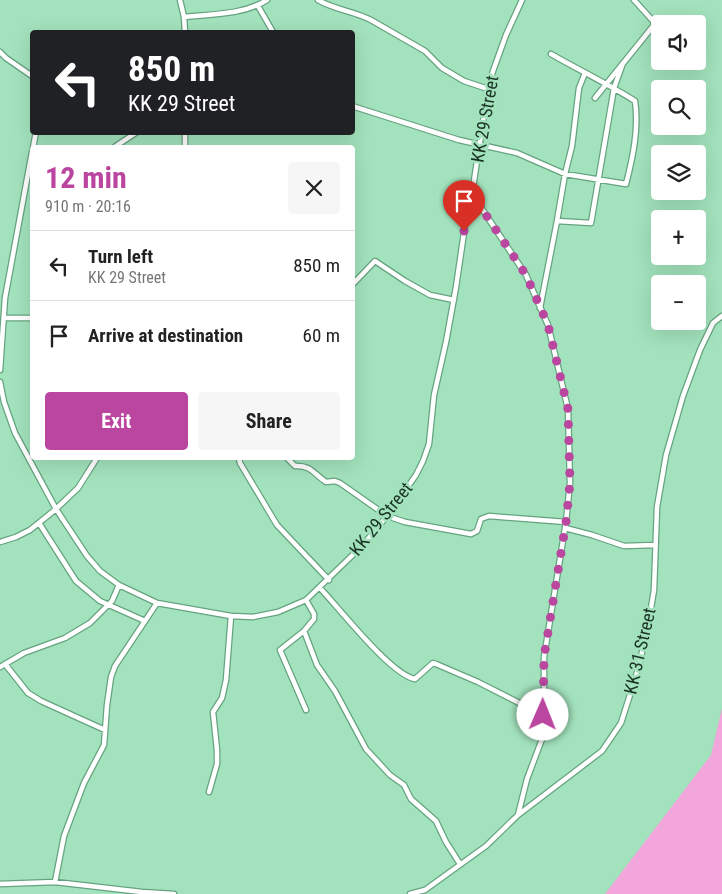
<!DOCTYPE html>
<html lang="en">
<head>
<meta charset="utf-8">
<style>
	:root { --surface:#fff; --page:#f6f6f6; --text:#222; --muted:#767676; --line:#e0e0e0; --accent:#ba469f }
	body { margin:0; font-family:"Roboto Condensed",sans-serif; background:var(--page); color:var(--text); height:100vh; display:flex; flex-direction:column; font-size:19px; white-space:nowrap }
	* { box-sizing:border-box; margin:0 }
	p { font-size:16px; color:var(--muted) }
	.icon { flex:none; width:28px; height:28px; fill:none; stroke:currentColor; stroke-width:2; stroke-linecap:round; stroke-linejoin:round }
	.map { position:relative; flex:1; overflow:hidden }
	.sheet { position:absolute; left:30px; top:145px; width:325px; height:315px; display:flex; flex-direction:column; background:var(--surface); border-radius:5px; box-shadow:0 5px 20px #0002 }
	.sheet>* { flex:none }
	.hud { position:absolute; left:30px; top:30px; width:325px; height:105px; border-radius:5px; box-shadow:0 5px 20px #0002; background:#202124; color:#fff; overflow:hidden }
	.fabs { position:absolute; left:651px; top:15px; display:grid; gap:10px }
	.fabs a { display:grid; place-items:center; width:55px; height:55px; border-radius:5px; background:var(--surface); box-shadow:0 5px 20px #0002; font-size:25px }
	.pin { position:absolute; display:grid; place-items:center; width:42px; height:42px; color:#fff; margin:-51px -21px; border-radius:50% 50% 50% 0; rotate:-45deg; box-shadow:0 0 5px #0007 }
	.pin .icon { rotate:45deg }
	.me { position:absolute; width:55px; margin:-28px; rotate:1deg; stroke-linejoin:round; filter:drop-shadow(0 0 4px #0008) }
	.turn { display:flex; align-items:center; gap:18px; height:105px; padding:0 15px; font-size:22px }
	.turn .icon { width:65px; height:65px; stroke-width:2.5 }
	.turn b { display:block; font-size:35px; line-height:42px }
	.round { display:grid; place-items:center; flex:none; width:52px; height:52px; border-radius:5px; background:var(--page) }
	.overview { display:flex; align-items:center; justify-content:space-between; height:85px; padding:0 15px }
	h1 { font-size:30px; font-weight:700; line-height:38px; color:var(--accent) }
	.action { display:flex; gap:10px; margin-top:auto; padding:10px 15px }
	.action a { flex:1; height:58px; border-radius:5px; background:var(--accent); color:#fff; font-size:20px; font-weight:700; line-height:58px; text-align:center }
	.action a+a { background:var(--page); color:var(--text) }
	ul { padding:0; list-style:none }
	li { display:flex; align-items:center; gap:15px; height:70px; padding:0 15px; border-top:1px solid var(--line) }
	li div { flex:1 }
	li b { display:block; font-size:19px }
	li em { font-style:normal }
	.map>svg:first-child { display:block }
	.green { fill:#f2a6dc }
	.lines { fill:none; stroke-linecap:round; stroke-linejoin:round }
	.minor-casing { stroke:#66a380; stroke-width:7 }
	.minor { stroke:#fff; stroke-width:4.5 }
	.route { stroke:#ba469f; stroke-width:9; stroke-dasharray:0 16.2 }
	.labels { text-anchor:middle; stroke-width:5; stroke-linejoin:round; paint-order:stroke }
	.street-label { font-size:18px; fill:#1a3325; stroke:#a2e2bc }
</style>
</head>
<body>
<div class="map">
<svg width="722" height="894" viewBox="0 0 722 894">
	<rect width="100%" height="100%" fill="#a2e2bc"/>
	<!-- green -->
	<path class="green" d="M722,708V894H605L711,755Z"/>
	<g class="lines">
		<!-- minor casing -->
		<g class="minor-casing">
			<path id="minor" d="M180,0L184,17L185,32
				M318,0C335,10 354,11 371,20L425,51L442,68L464,81L488,89
				M258,6L273,32
				M184,17C212,14 243,15 267,0
				M0,52L6,58L32,76
				M595,98L654,25L653,21L634,0
				M352,106L459,140L517,153L565,174L626,184C633,157 639,128 635,101C608,84 579,70 551,54
				M185,132V148
				M33,148L36,132
				M113,148L137,132
				M472,194L526,275L548,325L568,409L570,483L566,522L544,657V727L542,739L527,779L518,815
				M557,221L565,174L572,146L579,88L585,73
				M352,285L375,261L405,281L430,295L454,300
				M540,308L557,221L591,223L614,88L623,63
				M4,318H32
				M0,370L5,298L32,152
				M0,382L4,402L15,433L56,509L87,556L100,571L119,585L157,603L231,616L253,617L278,612L306,600L363,545L387,516L416,475L423,461L429,444L434,395L446,342L456,287L466,219L472,194L488,89L493,71L506,35L522,0
				M239,458L240,463L277,525L329,580
				M287,458L295,466C311,465 314,474 326,482L335,481L340,483L387,516L405,522L471,534L477,531L481,519L489,516L566,522
				M39,523L76,581L100,601L145,621
				M565,528L592,535L624,546L655,545
				M0,542L16,537L30,530L56,509L78,488L97,458
				M320,588C339,608 391,675 415,679L433,663L436,664L478,682L543,715
				M304,631L317,665L335,691L366,749L390,775L404,785L411,799L436,821L446,842L460,864
				M5,664L28,693L41,701L105,730
				M0,667L24,653L65,638L90,623L112,601L119,585
				M306,710L280,650L304,631L314,619V614L306,600
				M209,792L217,764V750L213,712L222,698L226,680L231,616
				M55,882L64,836L84,783L104,745L107,705L111,677L115,666L157,603
				M0,884L55,882L142,892L174,894
				M410,894L425,890L486,846L518,815L602,751L621,723L636,676L647,632L654,590L657,507L666,455L683,396L700,350L713,323L722,316"/>
		</g>
		<!-- minor -->
		<use href="#minor" class="minor"/>
	</g>
	<g class="lines">
		<!-- route -->
		<path class="route" d="M464,231L472,194L526,275L548,325L568,409L570,483L566,522L544,657L543,715"/>
	</g>
	<g class="labels">
		<!-- street labels -->
		<g class="street-label">
			<text transform="translate(485 119) rotate(-80)" y="6">KK 29 Street</text>
			<text transform="translate(381 519) rotate(-51)" y="6">KK 29 Street</text>
			<text transform="translate(640 651) rotate(-77)" y="6">KK 31 Street</text>
		</g>
	</g>
</svg>
<div class="fabs">
<a><svg class="icon" aria-label="sound" viewBox="0 0 24 24"><path d="M4 9h4l5-4v14l-5-4H4zM17 9q2 3 0 6"/></svg></a>
<a><svg class="icon" aria-label="search" viewBox="0 0 24 24"><circle cx="10" cy="10" r="6"/><path d="M15 15l6 6"/></svg></a>
<a><svg class="icon" aria-label="layers" viewBox="0 0 24 24"><path d="M12 4l9 5-9 5-9-5zM3 14l9 5 9-5"/></svg></a>
<a>+</a>
<a>−</a>
</div>
<div class="pin" style="left:464px;top:231px;background:#d93025"><svg class="icon" aria-label="arrive" viewBox="0 0 24 24"><path d="M6 21V4h12l-3 4 3 4H6"/></svg></div>
<svg class="me" style="left:543px;top:715px" viewBox="-20 -20 40 40"><circle r="19" fill="#fff"/><path d="M0-13L10 11 0 6-10 11z" fill="#ba469f"/></svg>
<div class="hud">
<div class="turn"><svg class="icon" aria-label="left" viewBox="0 0 24 24"><path d="M17 20v-9H6M10 6l-5 5 5 5"/></svg><div><b>850 m</b>KK 29 Street</div></div>
</div>
<section class="sheet">
<div class="overview"><div><h1>12 min</h1><p>910 m · 20:16</p></div><a class="round"><svg class="icon" aria-label="close" viewBox="0 0 24 24"><path d="M6 6l12 12M18 6L6 18"/></svg></a></div>
<ul>
<li><svg class="icon" aria-label="left" viewBox="0 0 24 24"><path d="M17 20v-9H6M10 6l-5 5 5 5"/></svg><div><b>Turn left</b><p>KK 29 Street</p></div><em>850 m</em></li>
<li><svg class="icon" aria-label="arrive" viewBox="0 0 24 24"><path d="M6 21V4h12l-3 4 3 4H6"/></svg><div><b>Arrive at destination</b></div><em>60 m</em></li>
</ul>
<div class="action"><a>Exit</a><a>Share</a></div>
</section>
</div>
</body>
</html>
